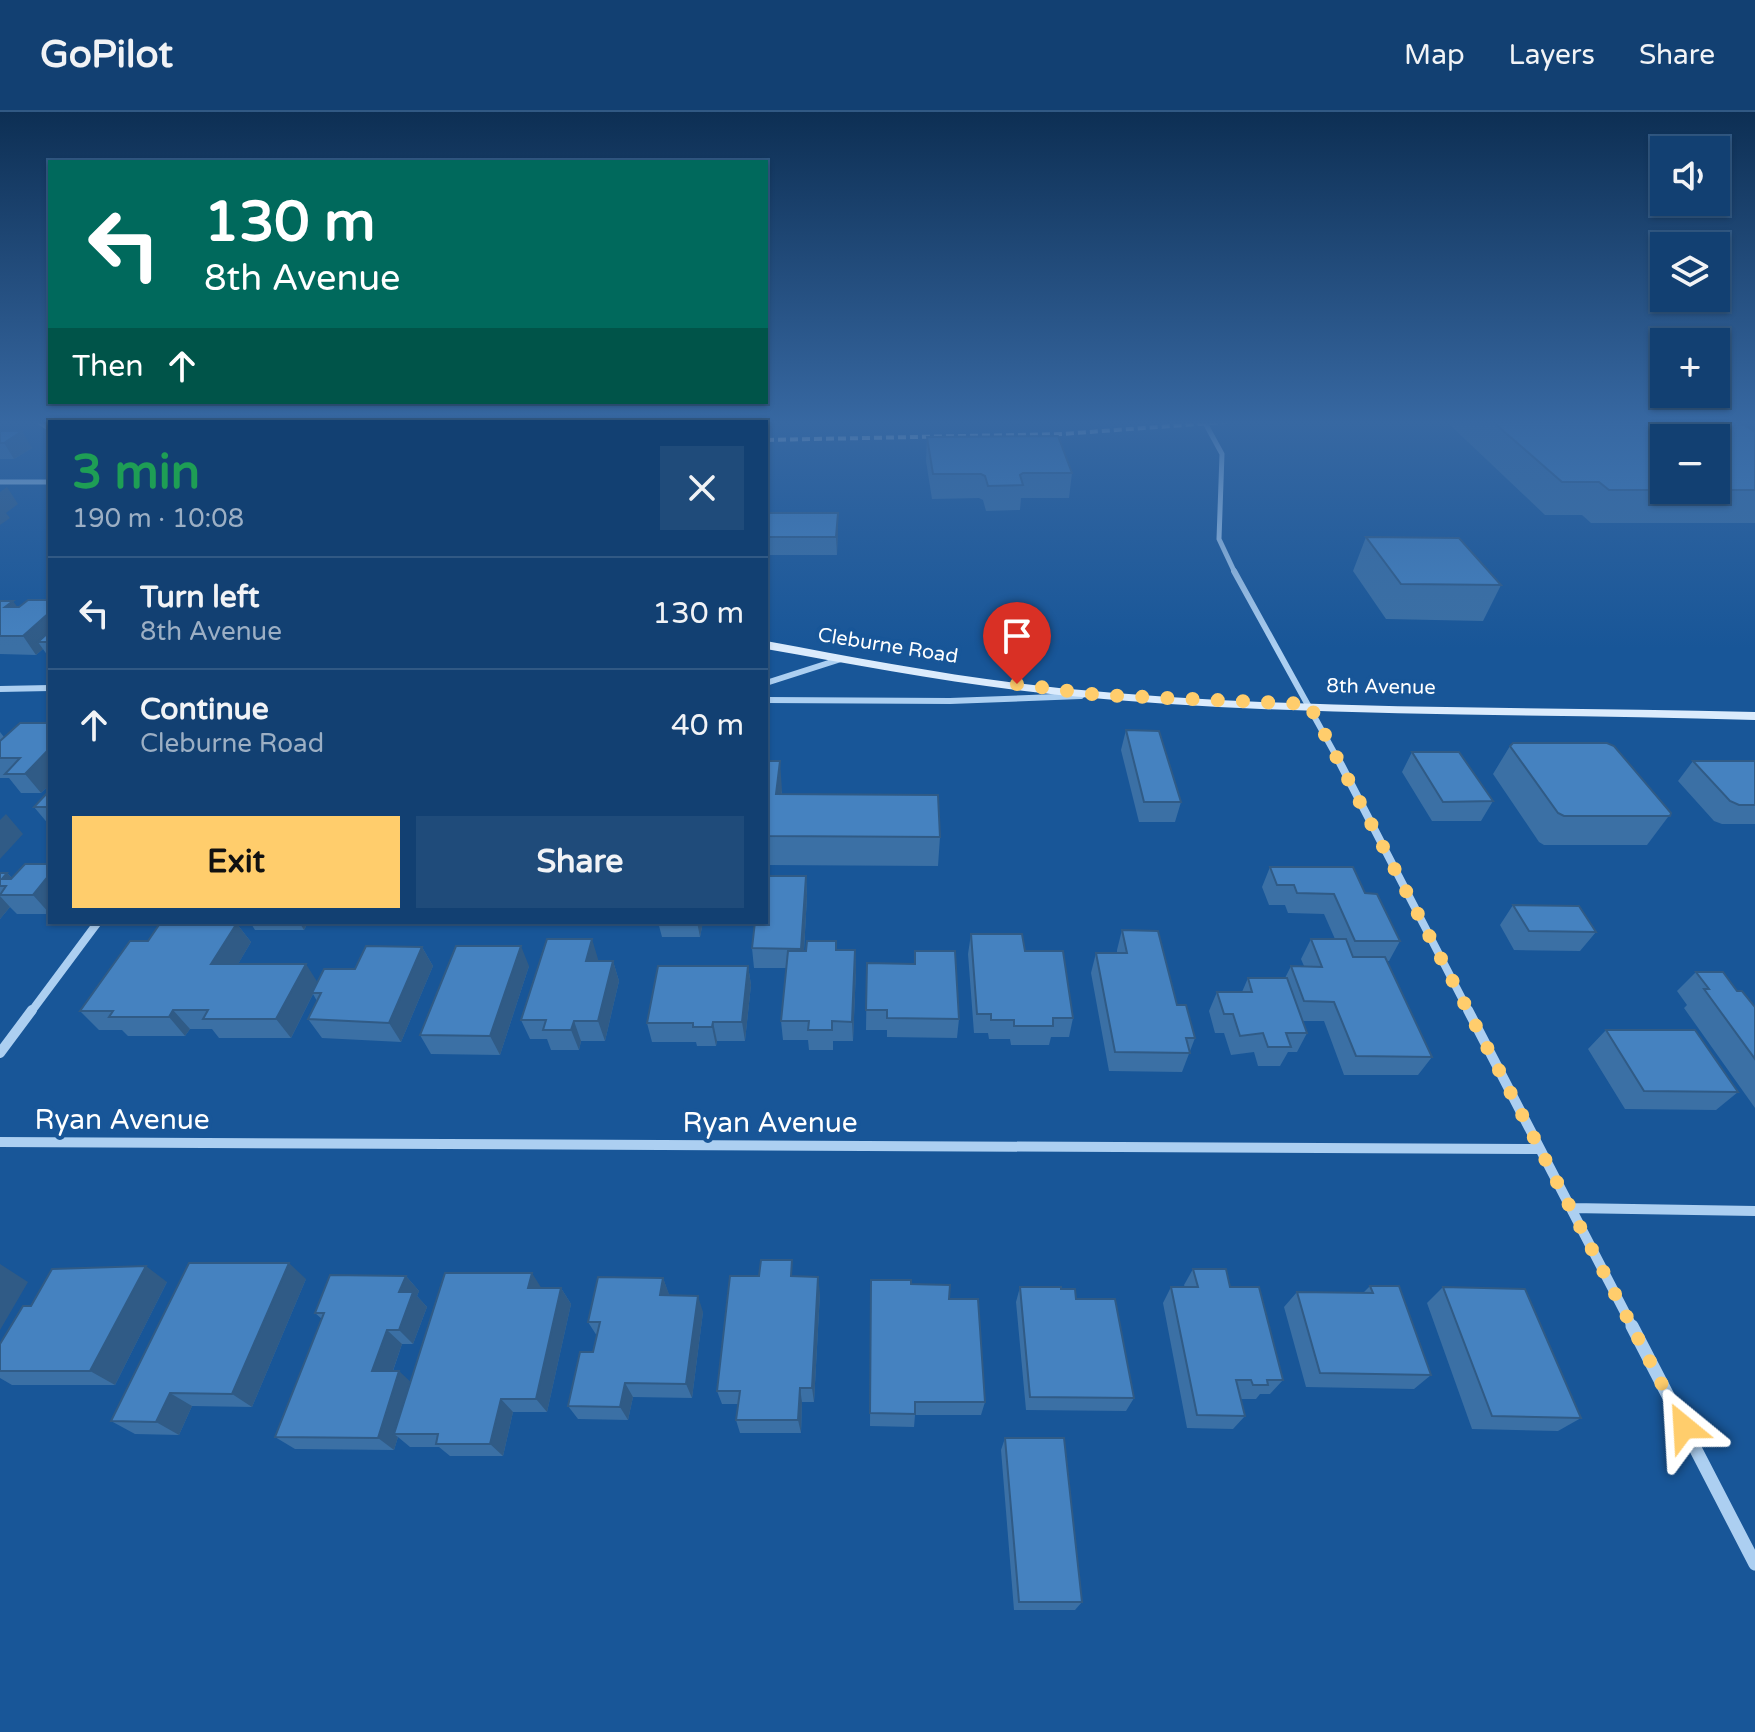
<!DOCTYPE html>
<html lang="en">
<head>
<meta charset="utf-8">
<style>
	:root { --surface:#124072; --page:#1f4b7a; --text:#f1f3f6; --muted:#9cafc4; --line:#315984; --accent:#ffcd6c }
	body { margin:0; font-family:"Varela Round",sans-serif; background:var(--page); color:var(--text); height:100vh; display:flex; flex-direction:column; font-size:30px; white-space:nowrap }
	* { box-sizing:border-box; margin:0 }
	p { font-size:26px; color:var(--muted) }
	.icon { flex:none; width:44px; height:44px; fill:none; stroke:currentColor; stroke-width:2; stroke-linecap:round; stroke-linejoin:round }
	.map { position:relative; flex:1; overflow:hidden }
	.drawer { position:absolute; left:48px; top:308px; width:720px; height:504px; display:flex; flex-direction:column; background:var(--surface); border-radius:0px; box-shadow:0 2px 6px #0004,0 0 0 2px var(--line) }
	.drawer>* { flex:none }
	.hud { position:absolute; left:48px; top:48px; width:720px; height:244px; border-radius:0px; box-shadow:0 2px 6px #0004,0 0 0 2px var(--line); background:#00695c; color:#fff; overflow:hidden }
	.fabs { position:absolute; left:1650px; top:24px; display:grid; gap:16px }
	.fabs a { display:grid; place-items:center; width:80px; height:80px; border-radius:0px; background:var(--surface); box-shadow:0 2px 6px #0004,0 0 0 2px var(--line); font-size:40px }
	.pin { position:absolute; display:grid; place-items:center; width:68px; height:68px; color:#fff; margin:-82px -34px; border-radius:50% 50% 50% 0; rotate:-45deg; box-shadow:0 0 8px #0007 }
	.pin .icon { rotate:45deg }
	.me { position:absolute; width:88px; margin:-44px; rotate:333deg; stroke-linejoin:round; filter:drop-shadow(0 0 6px #0008) }
	.turn { display:flex; align-items:center; gap:28px; height:168px; padding:0 24px; font-size:36px }
	.turn .icon { width:104px; height:104px; stroke-width:2.5 }
	.turn b { display:block; font-size:56px; line-height:68px }
	.then { display:flex; align-items:center; height:76px; padding:0 24px; background:#0003; gap:16px; font-size:30px }
	.round { display:grid; place-items:center; flex:none; width:84px; height:84px; border-radius:0px; background:var(--page) }
	.summary { display:flex; align-items:center; justify-content:space-between; height:136px; padding:0 24px }
	h1 { font-size:48px; font-weight:700; line-height:60px; color:#1e9e55 }
	.button { display:flex; gap:16px; margin-top:auto; padding:16px 24px }
	.button a { flex:1; height:92px; border-radius:0px; background:var(--accent); color:#111; font-size:32px; font-weight:700; line-height:92px; text-align:center }
	.button a+a { background:var(--page); color:var(--text) }
	ul { padding:0; list-style:none }
	li { display:flex; align-items:center; gap:24px; height:112px; padding:0 24px; border-top:2px solid var(--line) }
	li div { flex:1 }
	li b { display:block; font-size:30px }
	li em { font-style:normal }
	header { display:flex; align-items:center; gap:48px; box-sizing:border-box; height:112px; padding:0 40px; background:var(--surface); border-bottom:2px solid var(--line) }
	header strong { font-size:38px }
	nav { display:flex; gap:44px; margin-inline-start:auto; font-size:28px }
	.map>svg:first-child { display:block }
	.lines { fill:none; stroke-linecap:round; stroke-linejoin:round }
	.minor-far4 { stroke:#accff1; stroke-width:5 }
	.minor-far3 { stroke:#accff1; stroke-width:6 }
	.minor-far2 { stroke:#accff1; stroke-width:8 }
	.minor-far1 { stroke:#accff1; stroke-width:10 }
	.minor { stroke:#accff1; stroke-width:13 }
	.secondary { fill:#dbebfc; fill-rule:evenodd }
	.rail { stroke:#fff; stroke-width:4; stroke-dasharray:8 4; stroke-linecap:butt }
	.wall { fill:#3b70a5 }
	.shaded-wall { fill:#305b86 }
	.building { fill:#4582c0; stroke:#305b86; stroke-width:2 }
	.route { stroke:#ffcd6c; stroke-width:14; stroke-dasharray:0 25.2 }
	.labels { text-anchor:middle; stroke-width:8; stroke-linejoin:round; paint-order:stroke }
	.far-street-label { font-size:20px; fill:#fff; stroke:#185698 }
	.near-street-label { font-size:28px; fill:#fff; stroke:#185698 }
</style>
</head>
<body>
<header>
<strong>GoPilot</strong>
<nav><a>Map</a><a>Layers</a><a>Share</a></nav>
</header>
<div class="map">
<svg width="1755" height="1620" viewBox="0 0 1755 1620">
	<rect width="100%" height="100%" fill="#185698"/>
	<g class="lines">
		<!-- minor-far4 -->
		<path class="minor-far4" d="M1204,309L1222,342L1219,427L1235,461
			M0,370H50"/>
		<!-- minor-far3 -->
		<path class="minor-far3" d="M1234,459L1341,653
			M766,571L841,547
			M0,577L50,576
			M766,588L950,589L1081,584"/>
		<!-- minor-far2 -->
		<path class="minor-far2" d="M1340,651L1469,900
			M31,900L98,810"/>
		<!-- minor-far1 -->
		<path class="minor-far1" d="M1468,898L1633,1216
			M0,941L32,898
			M0,1030L1540,1037
			M1571,1096L1755,1099"/>
		<!-- minor -->
		<path class="minor" d="M1632,1214L1755,1452"/>
		<!-- secondary -->
		<path class="secondary" d="M33,309H43L50,313V320Z
			M766,529C863,547 961,566 1059,576C1290,599 1523,594 1755,600V608C1523,601 1290,606 1059,583C961,573 863,554 766,537Z"/>
		<!-- rail -->
		<path class="rail" d="M766,328L1062,322L1238,309"/>
	</g>
	<!-- wall -->
	<path class="wall" d="M1448,309H1738L1755,320V411H1591L1582,403H1545L1448,311Z
		M0,319L32,336L14,347H0Z
		M927,325L1072,361L1069,386H1021L1020,398L986,399L983,388L979,386L932,387L926,349Z
		M766,401H838L837,443H766Z
		M1366,425L1501,473L1483,509L1386,507L1353,459Z
		M50,488V547L43,537L36,543L0,542V489L18,495Z
		M50,611V672L41,681H21L9,666H0V620L4,625Z
		M1126,618L1181,690L1175,710H1139L1121,638Z
		M1510,634L1671,701L1647,733H1544L1539,730L1493,662Z
		M1412,640L1493,689L1481,709H1432L1402,660Z
		M766,649L782,678V682L940,725L938,754L766,753Z
		M1693,649H1755V712H1722L1714,709L1678,669Z
		M50,678V714L34,695Z
		M50,752V802H17L10,795L0,807V761H7L12,766Z
		M1270,755L1365,781L1400,829L1389,849H1387L1432,945L1418,963H1344L1324,909H1303L1307,921L1297,940H1288L1280,954H1258L1254,940L1231,943L1224,921H1215L1209,899L1217,880H1242L1248,866H1285L1291,854H1304L1301,847L1311,827H1335L1324,802L1288,801L1285,793H1269L1262,775Z
		M806,764L807,784L804,839L836,829L837,838H855L856,858L853,929H833V938H809L808,928H783L781,909L786,856H754L752,836Z
		M1513,793L1596,820L1580,839L1514,838L1500,813Z
		M161,810H238L237,812L251,830L238,852L317,870L422,835L433,854L401,930L322,926L308,907L317,889L313,882L291,926H219L212,917H190L185,924H128L122,918H99L80,899L148,829Z
		M250,810H308L304,818H255Z
		M658,810H703L700,825H662Z
		M1122,818L1177,893L1195,926L1182,960L1109,959L1091,861L1096,841H1117V838Z
		M971,822L1025,839L1073,906L1069,925H1051L1049,933H1011L1010,927H989L988,921H974L968,842Z
		M915,839L959,907L957,926L887,925V918H866L867,851L914,852Z
		M598,847V849H613L619,869L605,929H581L579,938H551L547,927H530L521,908Z
		M529,854L500,943L431,942L420,923Z
		M748,854L751,873L745,929H717L716,934H697L696,930H652L647,911Z
		M1696,860L1737,879L1755,895V996L1684,896L1687,893L1677,879Z
		M1606,918L1738,980L1716,998L1625,997L1588,937Z
		M1193,1157L1230,1175L1283,1268L1270,1282H1260L1256,1287H1241L1245,1304L1233,1317L1187,1316L1163,1191L1171,1175H1185L1184,1173Z
		M406,1164L419,1179L417,1184L427,1195L413,1232H402L393,1259L411,1270L541,1176H561L571,1192L547,1300H513L503,1344H450L439,1335H410L398,1325L394,1338L295,1337L275,1325L322,1207L315,1201Z
		M794,1165L820,1181L814,1290H802L801,1321H740L736,1308L738,1292H722L717,1279Z
		M663,1166L669,1183L703,1200L692,1286L633,1285L628,1308L578,1307L568,1294L593,1240L597,1224L588,1210Z
		M306,1167L252,1295L192,1294L179,1323L135,1322L111,1309Z
		M871,1168L911,1172L949,1187L985,1290L981,1303H915L914,1315L870,1314Z
		M167,1170L115,1273H12L0,1266V1232L31,1194Z
		M1370,1174L1431,1263L1414,1277L1306,1275L1284,1195L1297,1180H1364Z
		M1020,1175L1061,1177L1076,1187L1134,1286L1126,1299L1026,1298L1016,1190Z
		M1443,1175L1581,1306L1558,1319L1472,1317L1427,1191Z
		M1005,1326L1082,1490L1075,1498H1014L1001,1338Z"/>
	<!-- shaded-wall -->
	<path class="shaded-wall" d="M22,319L32,336L14,347L4,331Z
		M7,375L18,392L6,401L10,406L0,413V380Z
		M838,401V419L837,443L836,425Z
		M13,489L26,507L5,495Z
		M50,500V530H38L43,537L36,543L23,524Z
		M50,636V672L41,681L25,662Z
		M780,649L782,678L779,711L776,682Z
		M6,702L23,722L0,747V708Z
		M7,761L25,780L2,767Z
		M50,762V802L33,783Z
		M806,764L807,784L803,856L801,837Z
		M0,784L10,795L0,807Z
		M212,810H238L237,812L251,830L227,871L211,852Z
		M299,810H308L304,818Z
		M697,810H703L700,825Z
		M592,827L598,847L593,869L586,849Z
		M521,834L529,854L500,943L490,924Z
		M422,835L433,854L401,930L389,911Z
		M855,838L856,858L853,929L852,910Z
		M613,849L619,869L605,929L598,909Z
		M306,852L318,871L312,881L313,882L291,926L276,907Z
		M748,854L751,873L745,929L742,910Z
		M173,898L190,917L185,924L169,905Z
		M574,909L581,929L579,938L571,918Z
		M713,910L717,929L716,934L712,915Z
		M289,1151L306,1167L252,1295L232,1282Z
		M0,1152L28,1170L0,1218Z
		M146,1154L167,1170L115,1273L90,1259Z
		M532,1161L542,1177L528,1176Z
		M406,1164L419,1179L417,1184L427,1195L413,1232L399,1218V1180Z
		M818,1165L820,1181L814,1290L812,1276Z
		M663,1166L669,1182L667,1199L660,1183Z
		M561,1176L571,1192L547,1300L536,1287Z
		M698,1184L703,1200L692,1286L686,1272Z
		M387,1218L402,1232L388,1273L372,1259Z
		M399,1259L414,1273L394,1322L398,1325L394,1338L378,1326Z
		M625,1271L633,1285L628,1308L620,1295Z
		M800,1276L802,1290L801,1321L798,1308Z
		M170,1281L192,1294L179,1323L156,1310Z
		M501,1287L513,1300L503,1344L490,1332Z"/>
	<!-- building -->
	<path class="building" d="M230,309H361V310Z
		M1492,309H1738L1755,320V378H1716V326H1664V378H1609L1599,370H1562Z
		M0,319H22L4,331H0Z
		M1058,324L1072,361H1023L1020,363L1023,373L988,374L985,364L981,362H933L927,325Z
		M766,401H838L836,425H766Z
		M1366,425L1459,426L1501,473L1401,472Z
		M28,488H50V500L23,524H0V489H13L5,495H19Z
		M50,519V530H38Z
		M20,611H50V636L25,662H5L20,646H0V629Z
		M1126,618L1159,619L1181,690H1144Z
		M1513,631H1607L1614,634L1671,701L1670,704H1564L1558,701L1510,634Z
		M1412,640H1459L1493,689L1443,690Z
		M766,649H780L776,682L938,683L940,725L766,724Z
		M1693,649H1755V693H1739L1730,689Z
		M50,678V695H34Z
		M25,752H50V762L33,783H0L6,774H0V761H7L2,767H11Z
		M1270,755H1353L1365,781L1377,782L1400,829H1355L1334,782L1297,781L1294,773H1277Z
		M766,764H806L801,837L752,836L755,810H766Z
		M1513,793L1579,794L1596,820L1529,819Z
		M161,810L237,811L211,852H306L276,907H203L208,898H173L169,905H109L113,899H80L130,829H148Z
		M1122,818L1158,819L1177,893H1186L1195,926H1186L1190,941L1115,940L1096,841H1127Z
		M971,822H1022L1025,839H1063L1073,906H1053V914H1014V908H991V902H977Z
		M547,827H592L586,849H613L598,909H574L571,918H543L546,908H521Z
		M1311,827H1346L1353,845H1385L1432,945L1356,944L1334,890L1304,889L1291,854L1322,855Z
		M807,829H836V838H855L852,910L832,909V918H808L809,909H781L788,839H806Z
		M366,834L422,835L389,911L308,907L321,881H312L324,857H355Z
		M456,834H521L490,924L420,923Z
		M915,839H955L959,907L887,906V898H866L867,851L915,852Z
		M658,854H748L742,910H713L712,915H693V911H647Z
		M1696,860H1723L1737,879H1742L1755,895V947L1704,877H1709Z
		M1248,866H1287L1307,921H1286L1291,935H1268L1263,921L1240,924L1233,902H1224L1217,880H1252Z
		M1606,918H1695L1738,980L1644,979Z
		M761,1148H792L791,1164L818,1165L812,1276H800L798,1308H736L740,1279H717L730,1164H759Z
		M189,1151H289L232,1282L170,1281L156,1310L111,1309Z
		M146,1154L90,1259H0V1232L23,1194H31L52,1157Z
		M1193,1157H1226L1230,1175H1259L1283,1268H1267L1268,1273H1253L1251,1268H1236L1245,1304L1197,1303L1171,1175H1198Z
		M445,1161H532L528,1176H561L536,1287H501L490,1332H436L438,1322H394Z
		M330,1163L406,1164L399,1180H413L399,1218H387L372,1259H399L378,1326L275,1325L324,1201H315Z
		M598,1165L663,1166L660,1183L698,1184L686,1272L625,1271L620,1295L568,1294L580,1240H593L600,1210H588Z
		M871,1168H911V1172L950,1173L949,1187H978L985,1290H915V1302L870,1301Z
		M1370,1174H1399L1431,1263L1320,1261L1297,1180L1373,1181Z
		M1020,1175H1061V1177H1075L1076,1187H1115L1134,1286L1030,1285Z
		M1443,1175L1525,1177L1581,1306L1492,1304Z
		M1005,1326H1064L1082,1490H1019Z"/>
	<!-- sky -->
	<linearGradient id="sky" x2="0" y2="1"><stop stop-color="#0d2f54"/><stop offset="0.58" stop-color="#3768a2"/><stop offset="1" stop-color="#3768a2" stop-opacity="0"/></linearGradient>
	<rect width="1755" height="536" fill="url(#sky)"/>
	<g class="lines">
		<!-- route -->
		<path class="route" d="M1017,572L1099,583L1309,592L1684,1315"/>
	</g>
	<g class="labels">
		<!-- far-street labels -->
		<g class="far-street-label">
			<text transform="translate(888 533) rotate(9)" y="7">Cleburne Road</text>
			<text transform="translate(1381 574) rotate(1)" y="7">8th Avenue</text>
		</g>
		<!-- near-street labels -->
		<g class="near-street-label">
			<text x="122" y="1017">Ryan Avenue</text>
			<text x="770" y="1020">Ryan Avenue</text>
		</g>
	</g>
</svg>
<div class="fabs">
<a><svg class="icon" aria-label="sound" viewBox="0 0 24 24"><path d="M4 9h4l5-4v14l-5-4H4zM17 9q2 3 0 6"/></svg></a>
<a><svg class="icon" aria-label="layers" viewBox="0 0 24 24"><path d="M12 4l9 5-9 5-9-5zM3 14l9 5 9-5"/></svg></a>
<a>+</a>
<a>−</a>
</div>
<div class="pin" style="left:1017px;top:572px;background:#d93025"><svg class="icon" aria-label="arrive" viewBox="0 0 24 24"><path d="M6 21V4h12l-3 4 3 4H6"/></svg></div>
<svg class="me" style="left:1684px;top:1315px" viewBox="-20 -20 40 40"><path d="M0-17L14 15 0 8-14 15z" fill="#ffcd6c" stroke="#fff" stroke-width="4"/></svg>
<div class="hud">
<div class="turn"><svg class="icon" aria-label="left" viewBox="0 0 24 24"><path d="M17 20v-9H6M10 6l-5 5 5 5"/></svg><div><b>130 m</b>8th Avenue</div></div>
<div class="then">Then<svg class="icon" aria-label="ahead" viewBox="0 0 24 24"><path d="M12 20V5M6 11l6-6 6 6"/></svg></div>
</div>
<section class="drawer">
<div class="summary"><div><h1>3 min</h1><p>190 m · 10:08</p></div><a class="round"><svg class="icon" aria-label="close" viewBox="0 0 24 24"><path d="M6 6l12 12M18 6L6 18"/></svg></a></div>
<ul>
<li><svg class="icon" aria-label="left" viewBox="0 0 24 24"><path d="M17 20v-9H6M10 6l-5 5 5 5"/></svg><div><b>Turn left</b><p>8th Avenue</p></div><em>130 m</em></li>
<li><svg class="icon" aria-label="ahead" viewBox="0 0 24 24"><path d="M12 20V5M6 11l6-6 6 6"/></svg><div><b>Continue</b><p>Cleburne Road</p></div><em>40 m</em></li>
</ul>
<div class="button"><a>Exit</a><a>Share</a></div>
</section>
</div>
</body>
</html>
